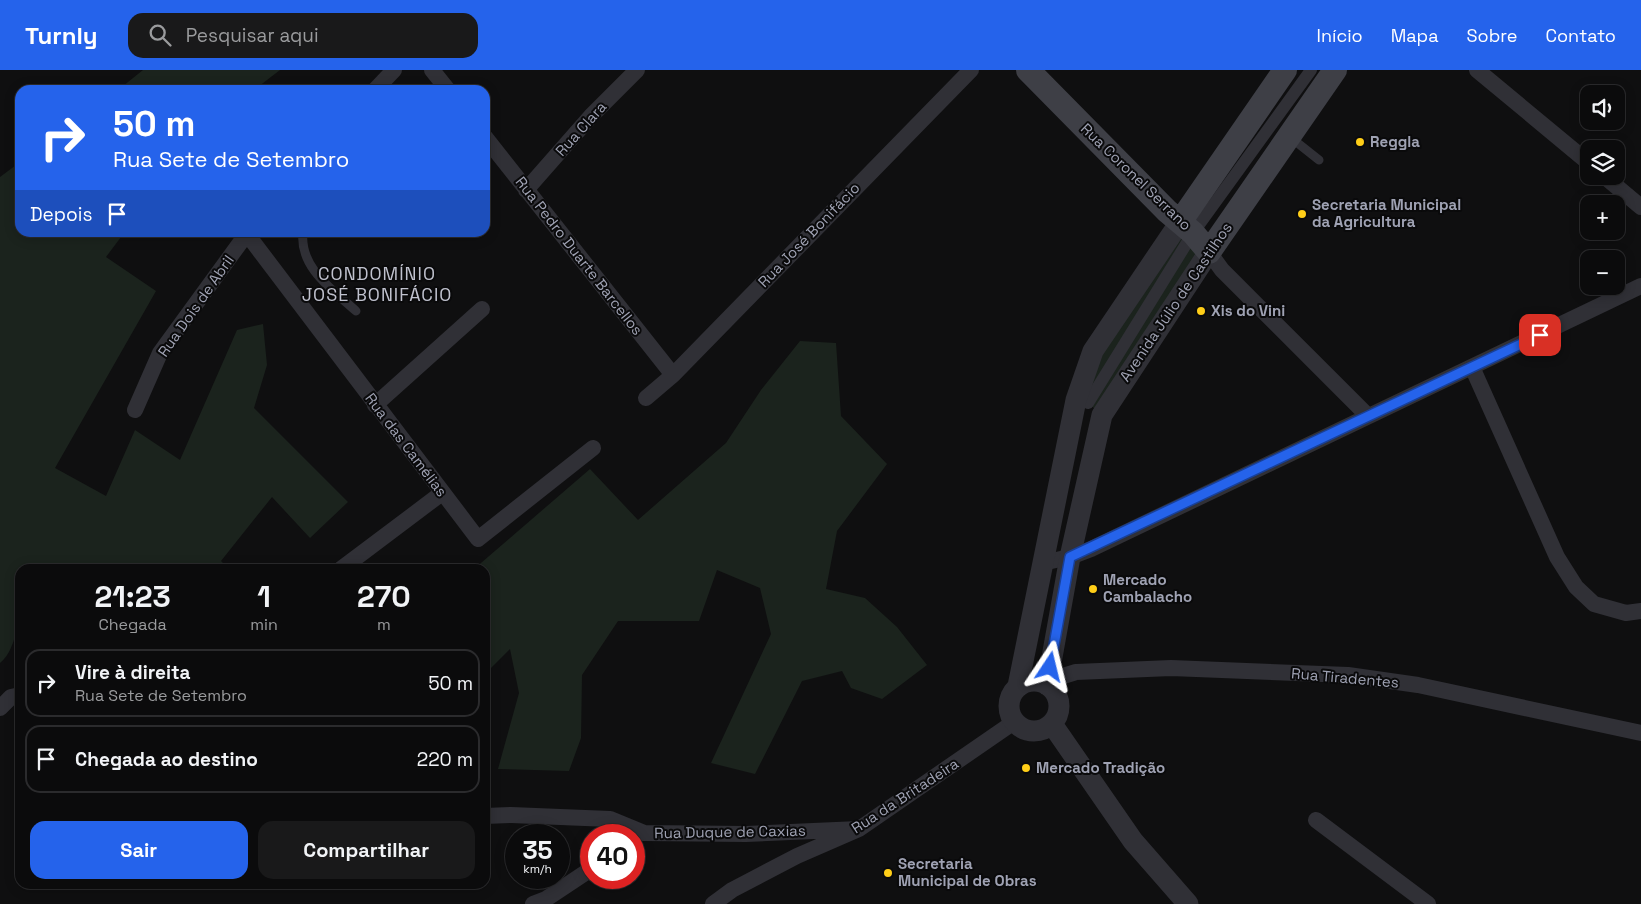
<!DOCTYPE html>
<html lang="pt">
<head>
<meta charset="utf-8">
<style>
	:root { --surface:#0b0b0c; --page:#19191a; --text:#f1f3f6; --muted:#9a9b9d; --line:#2b2b2d; --accent:#2563eb }
	body { margin:0; font-family:"Space Grotesk",sans-serif; background:var(--page); color:var(--text); height:100vh; display:flex; flex-direction:column; font-size:19px; white-space:nowrap }
	* { box-sizing:border-box; margin:0 }
	p { font-size:16px; color:var(--muted) }
	.icon { flex:none; width:28px; height:28px; fill:none; stroke:currentColor; stroke-width:2; stroke-linecap:round; stroke-linejoin:round }
	.map { position:relative; flex:1; overflow:hidden }
	.details { position:absolute; left:15px; top:494px; width:475px; height:325px; display:flex; flex-direction:column; background:var(--surface); border-radius:15px; box-shadow:0 2px 12px #0003,0 0 0 1px var(--line) }
	.details>* { flex:none }
	.guide { position:absolute; left:15px; top:15px; width:475px; height:152px; border-radius:15px; box-shadow:0 2px 12px #0003,0 0 0 1px var(--line); background:#2563eb; color:#fff; overflow:hidden }
	.controls { position:absolute; left:1580px; top:15px; display:grid; gap:10px }
	.controls a { display:grid; place-items:center; width:45px; height:45px; border-radius:10px; background:var(--surface); box-shadow:0 2px 12px #0003,0 0 0 1px var(--line); font-size:25px }
	.speed { position:absolute; left:505px; top:754px; display:flex; gap:10px; font-size:25px; font-weight:700; text-align:center }
	.speed>* { display:grid; place-content:center; width:65px; height:65px; border-radius:50%; background:var(--surface); box-shadow:0 2px 12px #0003,0 0 0 1px var(--line); line-height:1 }
	.speed small { font-size:12px; font-weight:400 }
	.speed .limit { border:8px solid #d22; background:#fff; color:#111 }
	.pin { position:absolute; display:grid; place-items:center; width:42px; height:42px; color:#fff; margin:-21px; border-radius:10px; box-shadow:0 2px 8px #0006 }
	.me { position:absolute; width:55px; margin:-28px; rotate:10deg; stroke-linejoin:round; filter:drop-shadow(0 0 4px #0008) }
	.turn { display:flex; align-items:center; gap:18px; height:105px; padding:0 15px; font-size:22px }
	.turn .icon { width:65px; height:65px; stroke-width:2.5 }
	.turn b { display:block; font-size:35px; line-height:42px }
	.then { display:flex; align-items:center; height:48px; padding:0 15px; background:#0003; gap:10px; font-size:19px }
	.eta { display:flex; justify-content:space-evenly; align-items:center; height:85px; text-align:center }
	.eta b { font-size:30px; font-weight:600; line-height:35px }
	.button { display:flex; gap:10px; margin-top:auto; padding:10px 15px }
	.button a { flex:1; height:58px; border-radius:15px; background:var(--accent); color:#fff; font-size:20px; font-weight:600; line-height:58px; text-align:center }
	.button a+a { background:var(--page); color:var(--text) }
	ul { padding:0; list-style:none }
	li { display:flex; align-items:center; gap:15px; height:68px; margin:0 10px 8px; padding:0 5px; border:2px solid var(--line); border-radius:15px }
	li div { flex:1 }
	li b { display:block; font-size:19px }
	li em { font-style:normal }
	header { display:flex; align-items:center; gap:30px; box-sizing:border-box; height:70px; padding:0 25px; background:var(--accent); color:#fff }
	header strong { font-size:24px }
	nav { display:flex; gap:28px; margin-inline-start:auto; font-size:18px }
	.search { width:350px; height:45px; background:var(--page); display:flex; align-items:center; gap:12px; box-sizing:border-box; padding:0 18px; border-radius:15px; color:var(--muted); font-size:19px }
	.map>svg:first-child { display:block }
	.green { fill:#1b231d }
	.lines { fill:none; stroke-linecap:round; stroke-linejoin:round }
	.service { stroke:#303036; stroke-width:9 }
	.pedestrian { stroke:#303036; stroke-width:12 }
	.minor { stroke:#303036; stroke-width:16 }
	.tertiary { stroke:#303036; stroke-width:21 }
	.secondary { stroke:#3e3f46; stroke-width:24 }
	.route-casing { stroke:#184099; stroke-width:12 }
	.route { stroke:#2563eb; stroke-width:9 }
	.poi-dot { fill:#ffce18; stroke:#0a0a0b; stroke-width:2 }
	.labels { text-anchor:middle; stroke-width:4; stroke-linejoin:round; paint-order:stroke }
	.street-label { font-size:15px; fill:#9fa2b3; stroke:#0a0a0b }
	.poi-label { font-size:15px; font-weight:bold; fill:#9fa2b3; stroke:#0a0a0b; text-anchor:start }
	.quarter-label { font-size:18px; letter-spacing:1px; fill:#c0c2ce; stroke:#0a0a0b }
</style>
</head>
<body>
<header>
<strong>Turnly</strong>
<div class="search"><svg class="icon" aria-label="search" viewBox="0 0 24 24"><circle cx="10" cy="10" r="6"/><path d="M15 15l6 6"/></svg>Pesquisar aqui</div>
<nav><a>Início</a><a>Mapa</a><a>Sobre</a><a>Contato</a></nav>
</header>
<div class="map">
<svg width="1641" height="834" viewBox="0 0 1641 834">
	<rect width="100%" height="100%" fill="#0f0f10"/>
	<!-- green -->
	<path class="green" d="M143,0H280L254,20H118Z
		M20,92V162L124,163L106,187L156,221L55,398L106,426L135,360L180,390L237,260L263,254L267,295L254,338L348,432L310,468L272,427L221,491L229,499H20C20,524 22,576 0,593V107Z
		M1180,152L1209,182L1102,345L1088,333L1093,281Z
		M800,271L836,273L841,346L887,394L837,461L826,519L865,528L897,557L927,595L882,629L851,618L842,601L802,611L755,704L711,693L771,564L760,518L717,500L699,551H618L582,605L581,668L569,701L498,699L519,623L510,579L485,604V499H474L590,399L638,450L726,373L761,320Z"/>
	<g class="lines">
		<!-- service -->
		<path class="service" d="M1290,67L1319,90
			M303,162C299,198 333,220 356,241"/>
		<!-- pedestrian -->
		<path class="pedestrian" d="M1088,333L1193,163L1311,0"/>
		<!-- minor -->
		<path class="minor" d="M432,0L448,20
			M1477,0L1589,93
			M375,20L394,0
			M485,67L673,305
			M1604,106L1641,137
			M526,120L591,46L637,0
			M247,164L478,469L593,378
			M1209,182L1222,200L1367,345
			M1472,297L1557,487L1576,517L1594,534L1626,543L1641,541
			M646,328L673,305L971,0
			M375,335L482,239
			M135,340L160,283L248,162
			M1042,493L1070,487L1091,479L1641,216
			M341,499L442,423
			M1047,615L1060,607L1076,602L1171,598L1348,605L1418,615L1641,663
			M0,638L11,627L20,625
			M485,746L511,745L610,749L644,763L746,764L859,759
			M1316,750L1428,834
			M533,834L546,829L591,799
			M713,834L732,820L797,786L859,759L1014,652"/>
		<!-- tertiary -->
		<path class="tertiary" d="M1009 636a25 25 0 1 1 50 0a25 25 0 1 1-50 0Z
			M1047,615L1070,487L1102,345L1209,182
			M1018,616L1076,330L1093,281L1180,152
			M1052,654L1133,771L1188,834"/>
		<!-- secondary -->
		<path class="secondary" d="M1028,0L1167,141L1193,163L1209,182L1335,0
			M1180,152L1285,0"/>
	</g>
	<g class="lines">
		<!-- route casing -->
		<g class="route-casing">
			<path id="route" d="M1050,597L1070,487L1540,265"/>
		</g>
		<!-- route -->
		<use href="#route" class="route"/>
	</g>
	<!-- markers -->
	<g class="poi-dot">
		<circle cx="1360" cy="72" r="5"/>
		<circle cx="1302" cy="144" r="5"/>
		<circle cx="1201" cy="241" r="5"/>
		<circle cx="1093" cy="519" r="5"/>
		<circle cx="1026" cy="698" r="5"/>
		<circle cx="888" cy="803" r="5"/>
	</g>
	<g class="labels">
		<!-- street labels -->
		<g class="street-label">
			<text transform="translate(581 59) rotate(-48)" y="5">Rua Clara</text>
			<text transform="translate(1136 107) rotate(44)" y="5">Rua Coronel Serrano</text>
			<text transform="translate(809 165) rotate(-46)" y="5">Rua José Bonifácio</text>
			<text transform="translate(579 186) rotate(52)" y="5">Rua Pedro Duarte Barcellos</text>
			<text transform="translate(1176 232) rotate(-56)" y="5">Avenida Júlio de Castilhos</text>
			<text transform="translate(196 236) rotate(-55)" y="5">Rua Dois de Abril</text>
			<text transform="translate(406 375) rotate(53)" y="5">Rua das Camélias</text>
			<text transform="translate(1345 608) rotate(5)" y="5">Rua Tiradentes</text>
			<text transform="translate(905 726) rotate(-33)" y="5">Rua da Britadeira</text>
			<text transform="translate(730 762) rotate(-1)" y="5">Rua Duque de Caxias</text>
		</g>
		<!-- poi labels -->
		<g class="poi-label">
			<text x="1370" y="77">Reggla</text>
			<text x="1312" y="140">Secretaria Municipal<tspan x="1312" dy="17">da Agricultura</tspan></text>
			<text x="1211" y="246">Xis do Vini</text>
			<text x="1103" y="515">Mercado<tspan x="1103" dy="17">Cambalacho</tspan></text>
			<text x="1036" y="703">Mercado Tradição</text>
			<text x="898" y="799">Secretaria<tspan x="898" dy="17">Municipal de Obras</tspan></text>
		</g>
		<!-- quarter labels -->
		<g class="quarter-label">
			<text x="377" y="210">CONDOMÍNIO<tspan x="377" dy="21">JOSÉ BONIFÁCIO</tspan></text>
		</g>
	</g>
</svg>
<div class="controls">
<a><svg class="icon" aria-label="sound" viewBox="0 0 24 24"><path d="M4 9h4l5-4v14l-5-4H4zM17 9q2 3 0 6"/></svg></a>
<a><svg class="icon" aria-label="layers" viewBox="0 0 24 24"><path d="M12 4l9 5-9 5-9-5zM3 14l9 5 9-5"/></svg></a>
<a>+</a>
<a>−</a>
</div>
<div class="speed"><div>35<small>km/h</small></div><div class="limit">40</div></div>
<div class="pin" style="left:1540px;top:265px;background:#d93025"><svg class="icon" aria-label="arrive" viewBox="0 0 24 24"><path d="M6 21V4h12l-3 4 3 4H6"/></svg></div>
<svg class="me" style="left:1050px;top:597px" viewBox="-20 -20 40 40"><path d="M0-17L14 15 0 8-14 15z" fill="#2563eb" stroke="#fff" stroke-width="4"/></svg>
<div class="guide">
<div class="turn"><svg class="icon" aria-label="right" viewBox="0 0 24 24"><path d="M7 20v-9h11M14 6l5 5-5 5"/></svg><div><b>50 m</b>Rua Sete de Setembro</div></div>
<div class="then">Depois<svg class="icon" aria-label="arrive" viewBox="0 0 24 24"><path d="M6 21V4h12l-3 4 3 4H6"/></svg></div>
</div>
<section class="details">
<div class="eta">
<div><b>21:23</b><p>Chegada</p></div>
<div><b>1</b><p>min</p></div>
<div><b>270</b><p>m</p></div>
</div>
<ul>
<li><svg class="icon" aria-label="right" viewBox="0 0 24 24"><path d="M7 20v-9h11M14 6l5 5-5 5"/></svg><div><b>Vire à direita</b><p>Rua Sete de Setembro</p></div><em>50 m</em></li>
<li><svg class="icon" aria-label="arrive" viewBox="0 0 24 24"><path d="M6 21V4h12l-3 4 3 4H6"/></svg><div><b>Chegada ao destino</b></div><em>220 m</em></li>
</ul>
<div class="button"><a>Sair</a><a>Compartilhar</a></div>
</section>
</div>
</body>
</html>
